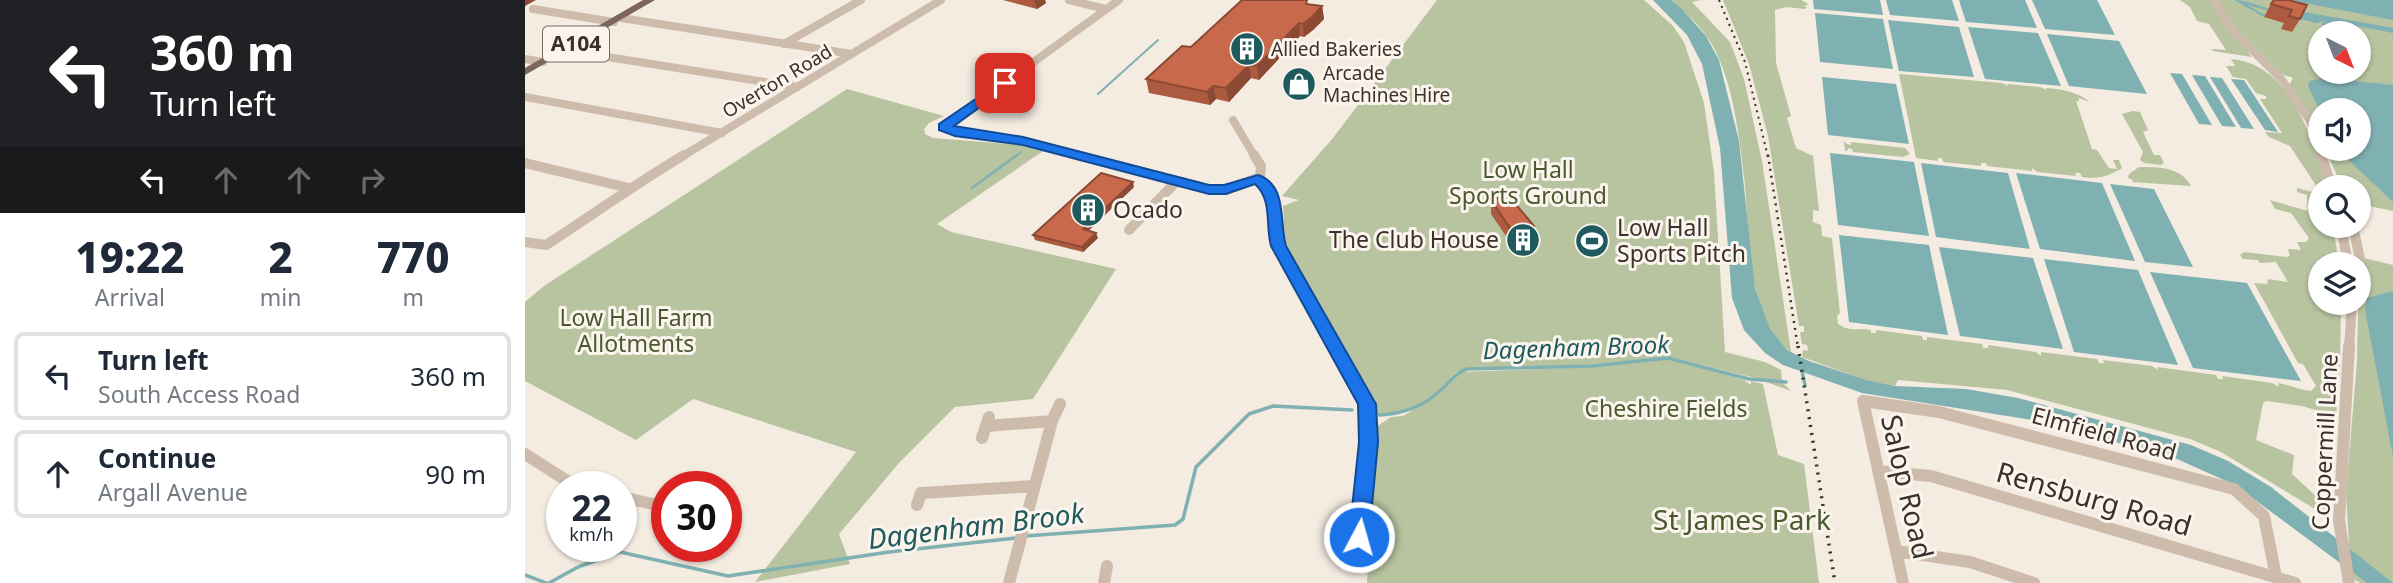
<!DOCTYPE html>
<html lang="en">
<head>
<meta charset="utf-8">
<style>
	:root { --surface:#fff; --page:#f2f2f3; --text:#1f2937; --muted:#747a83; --line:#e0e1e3 }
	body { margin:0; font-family:"Noto Sans",sans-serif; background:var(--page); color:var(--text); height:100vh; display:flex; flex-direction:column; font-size:26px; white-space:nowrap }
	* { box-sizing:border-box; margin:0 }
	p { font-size:23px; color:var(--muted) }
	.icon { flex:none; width:38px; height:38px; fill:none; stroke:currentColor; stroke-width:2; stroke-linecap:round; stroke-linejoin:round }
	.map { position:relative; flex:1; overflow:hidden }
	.panel { display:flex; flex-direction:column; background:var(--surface); width:525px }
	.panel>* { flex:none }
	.guide { background:#202124; color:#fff; overflow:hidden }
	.needle { width:46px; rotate:138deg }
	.fabs { position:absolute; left:1783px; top:21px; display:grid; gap:14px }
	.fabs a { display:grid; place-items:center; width:63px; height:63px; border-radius:50%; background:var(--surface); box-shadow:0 2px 5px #0004; font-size:35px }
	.speed { position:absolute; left:21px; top:471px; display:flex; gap:14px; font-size:35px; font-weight:700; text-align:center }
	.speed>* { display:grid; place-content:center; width:91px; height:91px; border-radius:50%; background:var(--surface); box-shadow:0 2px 5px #0004; line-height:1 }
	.speed small { font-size:18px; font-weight:400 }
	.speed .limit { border:10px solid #d22; background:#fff; color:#111 }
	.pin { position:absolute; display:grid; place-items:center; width:60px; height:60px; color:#fff; margin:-30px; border-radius:14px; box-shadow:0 4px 10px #0006 }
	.me { position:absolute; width:77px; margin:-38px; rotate:6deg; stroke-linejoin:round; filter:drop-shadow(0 0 5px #0008) }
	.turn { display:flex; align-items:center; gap:24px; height:147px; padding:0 35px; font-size:32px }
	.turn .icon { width:91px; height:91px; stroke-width:2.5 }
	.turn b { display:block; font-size:49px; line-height:60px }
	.lanes { display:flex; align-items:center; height:66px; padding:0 35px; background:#0003; justify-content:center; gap:35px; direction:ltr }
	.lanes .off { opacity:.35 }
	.eta { display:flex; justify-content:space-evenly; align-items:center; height:119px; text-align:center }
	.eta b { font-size:42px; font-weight:800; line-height:49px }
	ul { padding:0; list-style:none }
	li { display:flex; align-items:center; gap:21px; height:88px; margin:0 14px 10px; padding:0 21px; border:4px solid var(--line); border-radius:10px }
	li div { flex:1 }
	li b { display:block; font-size:26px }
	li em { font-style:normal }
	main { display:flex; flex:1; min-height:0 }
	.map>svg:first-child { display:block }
	.green { fill:#b8c4a0; fill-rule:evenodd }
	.water { fill:#7fb0b2 }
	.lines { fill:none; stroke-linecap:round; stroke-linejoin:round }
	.stream-far2 { stroke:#7fb0b2; stroke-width:2 }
	.stream-far1 { stroke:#7fb0b2; stroke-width:2.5 }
	.stream { stroke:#7fb0b2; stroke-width:3.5 }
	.minor-far2 { stroke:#cdbbac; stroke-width:8 }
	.minor-far1 { stroke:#cdbbac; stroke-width:10 }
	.minor { stroke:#cdbbac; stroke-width:12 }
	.major { fill:#7d675c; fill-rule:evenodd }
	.rail-far2 { stroke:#3b302b; stroke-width:2; stroke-dasharray:2 4.5; stroke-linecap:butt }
	.rail-far1 { stroke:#3b302b; stroke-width:2.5; stroke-dasharray:2 5; stroke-linecap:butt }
	.rail { stroke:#3b302b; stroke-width:3.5; stroke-dasharray:2 6; stroke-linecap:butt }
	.wall { fill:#ac5a40 }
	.shaded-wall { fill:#8c4a34 }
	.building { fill:#c8694b; stroke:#8c4a34; stroke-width:2 }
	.route { fill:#1a73e8; stroke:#114b97; stroke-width:2 }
	.labels { text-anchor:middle; stroke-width:6; stroke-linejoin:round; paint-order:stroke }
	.far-poi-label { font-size:19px; fill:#3b302b; stroke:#fbf5ee; text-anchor:start }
	.far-street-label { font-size:19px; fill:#3b302b; stroke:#fbf5ee }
	.shield { fill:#fbf5ee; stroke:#756b66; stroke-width:2 }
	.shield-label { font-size:21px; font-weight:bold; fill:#3b302b }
	.park-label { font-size:23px; fill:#4a5a2e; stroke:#fbf5ee }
	.poi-label { font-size:23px; fill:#3b302b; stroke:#fbf5ee; text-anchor:start }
	.street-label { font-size:23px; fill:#3b302b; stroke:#fbf5ee }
	.water-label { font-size:24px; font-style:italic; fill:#1f5a5e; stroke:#fbf5ee }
	.near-street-label { font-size:28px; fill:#3b302b; stroke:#fbf5ee }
	.near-park-label { font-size:28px; fill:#4a5a2e; stroke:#fbf5ee }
	.near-water-label { font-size:28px; font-style:italic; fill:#1f5a5e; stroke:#fbf5ee }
</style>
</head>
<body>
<main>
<section class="panel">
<div class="guide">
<div class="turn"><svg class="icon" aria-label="left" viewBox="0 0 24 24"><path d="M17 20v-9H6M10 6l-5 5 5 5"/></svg><div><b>360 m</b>Turn left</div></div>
<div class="lanes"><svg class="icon" aria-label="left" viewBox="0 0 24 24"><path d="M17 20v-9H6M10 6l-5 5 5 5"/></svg><svg class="icon off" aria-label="ahead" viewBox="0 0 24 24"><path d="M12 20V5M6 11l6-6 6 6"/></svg><svg class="icon off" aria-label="ahead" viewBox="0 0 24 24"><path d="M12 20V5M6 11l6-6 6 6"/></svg><svg class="icon off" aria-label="right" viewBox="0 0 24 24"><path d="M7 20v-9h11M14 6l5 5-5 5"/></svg></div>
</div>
<div class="eta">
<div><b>19:22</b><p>Arrival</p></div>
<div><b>2</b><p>min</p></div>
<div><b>770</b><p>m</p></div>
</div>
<ul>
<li><svg class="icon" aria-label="left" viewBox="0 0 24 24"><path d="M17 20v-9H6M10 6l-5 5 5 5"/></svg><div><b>Turn left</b><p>South Access Road</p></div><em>360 m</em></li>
<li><svg class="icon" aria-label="ahead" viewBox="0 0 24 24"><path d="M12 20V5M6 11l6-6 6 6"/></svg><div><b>Continue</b><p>Argall Avenue</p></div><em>90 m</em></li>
</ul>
</section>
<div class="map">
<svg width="1868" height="583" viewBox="0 0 1868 583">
	<rect width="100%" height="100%" fill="#f4ebe1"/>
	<!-- green -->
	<path class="green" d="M912,0H1119L1148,26L1159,42L1179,103L1189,172L1200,352L1240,362L1256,370L1257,382L1266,391L1230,378L1146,357L1058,365L942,368C927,371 924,382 913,391C895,406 873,414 851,414L850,400L760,244L758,206L774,200L757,196L808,138Z
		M1146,0H1176L1167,2L1205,42L1219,79L1237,161L1266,352C1219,327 1225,223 1219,177C1214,136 1209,90 1191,52C1181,31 1164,15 1146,0Z
		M1198,0H1276L1282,3L1283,5L1278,6L1282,7L1280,9L1261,7L1250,10L1251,63L1266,116L1262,118L1271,148L1288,156L1294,211L1288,210V222L1296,225L1297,236L1307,238L1315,313L1312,316L1313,324C1327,333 1332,327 1346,330V333H1351V330L1397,336L1398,340H1402V337L1457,344L1458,348H1463V345L1511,352L1516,356V352L1572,359L1574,363H1579L1578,360L1627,366L1633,370L1632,367L1691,375L1693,379H1698L1697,376L1747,383L1754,387L1753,383C1765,385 1774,390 1786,391L1791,386L1778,364L1773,363L1729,283L1742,284L1743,279L1763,282L1751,262L1735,263L1733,260L1718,259L1715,255L1719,252L1761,257L1765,256L1763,249L1776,250L1772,242H1781L1784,238L1766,213L1750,209L1745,200L1783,211L1782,195L1772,192V188L1795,194L1796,226H1808L1814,264H1796V303H1816L1815,368L1811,416L1777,406L1742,401L1738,403L1731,440L1769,455L1767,474L1802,506L1803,517L1696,452L1665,439L1482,390L1373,380L1370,386L1340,380L1277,357L1278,350L1283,351L1282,345L1277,344L1275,332H1279V326H1274L1243,136L1224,64Z
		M1655,0H1868V211L1834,204V187H1818C1812,174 1805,163 1801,149H1834V110H1796L1795,137L1764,85L1768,78L1755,74L1722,51L1727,57L1688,51L1687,49L1701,50L1684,24L1672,21L1665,7ZM1796,33H1834V72H1796Z
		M1706,59C1765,64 1786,135 1801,184L1798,187H1792L1765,146L1744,137L1740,132L1757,133L1735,99H1741V96L1731,93L1721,79L1708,77L1701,66H1710Z
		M1374,74L1477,83L1483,86L1482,84L1515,87L1522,90L1521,88C1538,89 1552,92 1565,102L1554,98V101H1551L1567,149L1572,150L1584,168L1592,169L1588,160H1594L1597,168C1582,177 1574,179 1557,177L1555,173H1550L1551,176L1512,172L1507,168V171L1462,166L1461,163H1456V166L1418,162L1417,158H1413V161L1391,158Z
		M322,89L419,116L404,123L399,129L400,134L408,138L495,145L518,151L412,224L426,232L591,269L508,399L430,407L374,463L314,534L325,564L230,582L331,452L168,399L111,440L0,381V302L19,286Z
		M1608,111L1615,112L1623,130L1618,132L1629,155H1635L1639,163L1636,165L1619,163L1615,160L1618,152L1597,114Z
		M1319,141L1322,144L1326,145V142L1380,148L1385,154L1378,157L1328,152L1327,149L1323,148L1322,151H1320Z
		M1614,167C1634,167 1656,167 1666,186L1607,182L1608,180L1603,178L1604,174Z
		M1839,258L1868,265V583H1835L1826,577L1821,493L1832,361L1834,265H1838Z
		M1138,359L1151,360L1219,380L1226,385V381L1238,384L1253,455L1279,464L1294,583H842L851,427L866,417L878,416L913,395L936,372L1070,367Z"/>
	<!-- water -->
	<path class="water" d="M1128,0H1146L1158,10L1181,36L1194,60L1214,141L1230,289L1245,329L1262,350L1284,361L1341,380L1370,386L1441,389L1493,398L1666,445L1703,461L1746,487L1868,583H1842L1710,485L1652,459L1513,421L1337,393L1258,365L1240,353L1219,330L1207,298L1195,148L1177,64L1162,35Z
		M1288,0H1355L1358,15L1289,9Z
		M1361,0H1427L1434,21L1365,15Z
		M1434,0H1500L1512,28L1441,22Z
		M1507,0H1572L1590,35L1520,29Z
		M1709,0C1728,0 1752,16 1768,10L1868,28V33L1810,22L1800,26L1796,24L1801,21L1791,23L1722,5L1740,15L1739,17Z
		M1763,0H1868V20L1774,2Z
		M1290,13L1358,19L1368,69L1295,62Z
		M1363,20L1434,27L1449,77L1374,71Z
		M1443,27L1513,33L1536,86L1460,79Z
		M1522,34L1594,41L1622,94L1544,86Z
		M1645,73L1657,74L1687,125L1674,124Z
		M1667,75L1680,76L1711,127L1697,126Z
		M1297,77L1371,84L1384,144L1303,135Z
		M1685,77L1697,78L1729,129L1716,128Z
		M1797,78L1868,85V202L1816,153L1814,149H1834V110L1795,111L1783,86L1785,81Z
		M1706,79L1719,80L1753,132L1740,130Z
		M1305,153L1389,162L1404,236L1313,225Z
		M1396,163L1483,173L1505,249L1411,237Z
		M1491,173L1577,183L1610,261L1515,249Z
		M1585,184L1629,189L1668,267L1620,262Z
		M1314,235L1404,245L1423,335L1324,322Z
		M1414,247L1508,258L1538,349L1435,336Z
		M1519,259L1613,270L1653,365L1549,352Z
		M1625,272L1722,283L1776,381L1668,368Z
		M1868,291V457L1840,310L1842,298Z"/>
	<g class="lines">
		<!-- stream-far2 -->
		<path class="stream-far2" d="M573,94L633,40
			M490,157L496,152"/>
		<!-- stream-far1 -->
		<path class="stream-far1" d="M447,188L492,155"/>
		<!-- stream -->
		<path class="stream" d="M1277,371L1280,385
			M854,415C877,414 899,406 916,390C925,382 930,373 942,369L1067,366L1143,358L1224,379L1261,382
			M501,536L650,525L658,519L671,467L724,414L748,406L827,410
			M0,575L21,583
			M24,583L53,567L95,552L203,576L364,552L491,538"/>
		<!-- minor-far2 -->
		<path class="minor-far2" d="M544,0L581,9
			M1689,0L1706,29L1757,80L1785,121L1797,157
			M8,9L89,22
			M96,18L327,54
			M259,44L336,0
			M51,52L272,87
			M0,59L18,62
			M0,97L197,133
			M708,120L730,157
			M156,157L416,0
			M558,157L498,141L430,132L419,127L594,0"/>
		<!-- minor-far1 -->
		<path class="minor-far1" d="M551,155L684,189L701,190L735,177L736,166L729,155
			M1796,155L1807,187
			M0,163L104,188
			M733,179L746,196L758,255L811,348
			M1816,226L1823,264
			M604,230L651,182
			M0,242L21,245C67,215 112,183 159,155
			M1823,262H1832L1835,259L1828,226
			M1824,348L1827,303"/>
		<!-- minor -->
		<path class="minor" d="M810,346L842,404L843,442L831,555
			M461,426L527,421
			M457,438L464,417
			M0,454L50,486
			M1353,471L1406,476L1770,583
			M96,497L142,507
			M392,505L396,493L509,486
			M1371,551L1445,562L1509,583
			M484,583L527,421L535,404
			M579,583L582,566
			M1378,583L1338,401L1414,412L1709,489L1739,516L1751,577
			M1824,583L1814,520L1824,346"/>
		<!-- major -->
		<path class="major" d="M118,0H130L0,75V68Z"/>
		<!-- rail-far2 -->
		<path class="rail-far2" d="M1194,0L1220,62L1243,157"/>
		<!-- rail-far1 -->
		<path class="rail-far1" d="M1243,155L1273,348"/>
		<!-- rail -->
		<path class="rail" d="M1273,346L1310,583"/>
	</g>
	<!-- wall -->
	<path class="wall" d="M478,0H520L521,3L512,9Z
		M1748,0H1763L1775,19L1767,32L1756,29L1759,23L1739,17Z
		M784,4L797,6L799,19L788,30L779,37L775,36L734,80L726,78L704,102L691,99L685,105L624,93L621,79L666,47Z
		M609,187L563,231L573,238L558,252L510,240L508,235Z
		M966,200L1008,240L990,245L985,242L966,214Z"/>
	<!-- shaded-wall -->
	<path class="shaded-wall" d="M0,0H11L0,6Z
		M509,0H520L521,3L512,9Z
		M797,6L799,19L788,30L779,37L778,24Z
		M774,23L775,36L734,80L732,66Z
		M724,65L726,78L704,102L701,88Z
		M688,86L691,99L685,105L682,92Z
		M608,182L609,187L560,234L558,229Z
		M1009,226L1008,240L990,245L991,232Z
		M571,233L573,238L558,252L557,247Z"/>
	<!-- building -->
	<path class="building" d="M717,0H782L781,4L797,6L787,17L778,24L774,23L732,66L724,65L701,88L688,86L682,92L621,79L657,46L666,47Z
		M1749,0H1763L1782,5L1775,19L1764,16L1767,10L1746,4Z
		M576,173L608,182L558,229L571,233L557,247L508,235Z
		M983,195L1009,226L991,232L985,228L966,200Z"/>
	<!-- route -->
	<path class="route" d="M480,79L486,83L484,86L429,126L498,137L684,185H699L733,175C763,185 754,223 761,246L851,404L853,442L844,537L841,543L834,545L826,543L824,537L834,442L833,404L746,246C740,225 748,201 730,184L701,194H684L498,145L430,136L414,130V124Z"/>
	<!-- icons -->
	<defs>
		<g id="building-disc" transform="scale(1.75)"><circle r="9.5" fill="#1f5a5e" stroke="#fbf5ee"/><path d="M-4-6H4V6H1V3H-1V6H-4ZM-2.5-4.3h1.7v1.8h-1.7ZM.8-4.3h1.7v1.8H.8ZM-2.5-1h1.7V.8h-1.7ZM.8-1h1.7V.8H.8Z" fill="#fff"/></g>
		<g id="shop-disc" transform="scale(1.75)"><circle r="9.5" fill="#1f5a5e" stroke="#fbf5ee"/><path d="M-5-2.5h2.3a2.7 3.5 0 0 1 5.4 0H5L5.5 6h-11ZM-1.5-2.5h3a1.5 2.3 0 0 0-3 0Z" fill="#fff"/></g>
		<g id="stadium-disc" transform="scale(1.75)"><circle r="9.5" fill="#1f5a5e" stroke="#fbf5ee"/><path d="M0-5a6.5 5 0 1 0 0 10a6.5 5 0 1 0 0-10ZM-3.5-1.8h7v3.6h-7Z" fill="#fff"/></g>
	</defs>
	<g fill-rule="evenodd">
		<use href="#building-disc" x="722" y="49"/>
		<use href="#shop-disc" x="774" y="84"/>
		<use href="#building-disc" x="563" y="210"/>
		<use href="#building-disc" x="998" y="240"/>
		<use href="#stadium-disc" x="1067" y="241"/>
	</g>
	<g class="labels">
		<!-- far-poi labels -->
		<g class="far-poi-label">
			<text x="746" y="56">Allied Bakeries</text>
			<text x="798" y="80">Arcade<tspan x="798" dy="22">Machines Hire</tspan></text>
		</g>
		<!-- far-street labels -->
		<g class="far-street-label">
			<text transform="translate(252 81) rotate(-31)" y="7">Overton Road</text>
		</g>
		<!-- shield labels -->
		<rect class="shield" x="18" y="26.5" width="66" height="35" rx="5"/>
		<g class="shield-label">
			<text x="51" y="51">A104</text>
		</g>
		<!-- park labels -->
		<g class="park-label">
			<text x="1003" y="178">Low Hall<tspan x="1003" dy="26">Sports Ground</tspan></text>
			<text x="111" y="326">Low Hall Farm<tspan x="111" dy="26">Allotments</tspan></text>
			<text x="1141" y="417">Cheshire Fields</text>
		</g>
		<!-- poi labels -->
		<g class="poi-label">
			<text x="588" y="218">Ocado</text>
			<text x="1092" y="236">Low Hall<tspan x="1092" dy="26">Sports Pitch</tspan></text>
			<text x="974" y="248" text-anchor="end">The Club House</text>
		</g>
		<!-- street labels -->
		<g class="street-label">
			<text transform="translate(1579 434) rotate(15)" y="8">Elmfield Road</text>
			<text transform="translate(1800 442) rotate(-87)" y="8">Coppermill Lane</text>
		</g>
		<!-- water labels -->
		<g class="water-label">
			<text transform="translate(1051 348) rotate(-2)" y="8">Dagenham Brook</text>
		</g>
		<!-- near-street labels -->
		<g class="near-street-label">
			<text transform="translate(1382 487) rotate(77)" y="10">Salop Road</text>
			<text transform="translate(1569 499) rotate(16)" y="10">Rensburg Road</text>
		</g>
		<!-- near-park labels -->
		<g class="near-park-label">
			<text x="1217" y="530">St James Park</text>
		</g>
		<!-- near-water labels -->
		<g class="near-water-label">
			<text transform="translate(451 526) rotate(-7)" y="10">Dagenham Brook</text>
		</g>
	</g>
</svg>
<div class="fabs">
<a><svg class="needle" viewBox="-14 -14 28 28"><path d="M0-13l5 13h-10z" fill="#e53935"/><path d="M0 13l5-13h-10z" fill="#747a83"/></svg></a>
<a><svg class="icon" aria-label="sound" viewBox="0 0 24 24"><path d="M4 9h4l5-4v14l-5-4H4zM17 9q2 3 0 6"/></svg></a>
<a><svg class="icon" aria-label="search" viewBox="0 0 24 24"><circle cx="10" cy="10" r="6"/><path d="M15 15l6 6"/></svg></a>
<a><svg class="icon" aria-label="layers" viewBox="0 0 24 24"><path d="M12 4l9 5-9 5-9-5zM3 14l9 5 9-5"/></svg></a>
</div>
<div class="speed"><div>22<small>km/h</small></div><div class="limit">30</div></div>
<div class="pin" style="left:480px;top:83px;background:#d93025"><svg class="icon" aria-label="arrive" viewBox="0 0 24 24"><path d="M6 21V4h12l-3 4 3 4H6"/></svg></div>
<svg class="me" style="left:834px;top:537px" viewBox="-20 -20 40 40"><circle r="17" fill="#1a73e8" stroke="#fff" stroke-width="3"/><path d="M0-11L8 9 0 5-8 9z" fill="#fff"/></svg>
</div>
</main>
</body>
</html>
